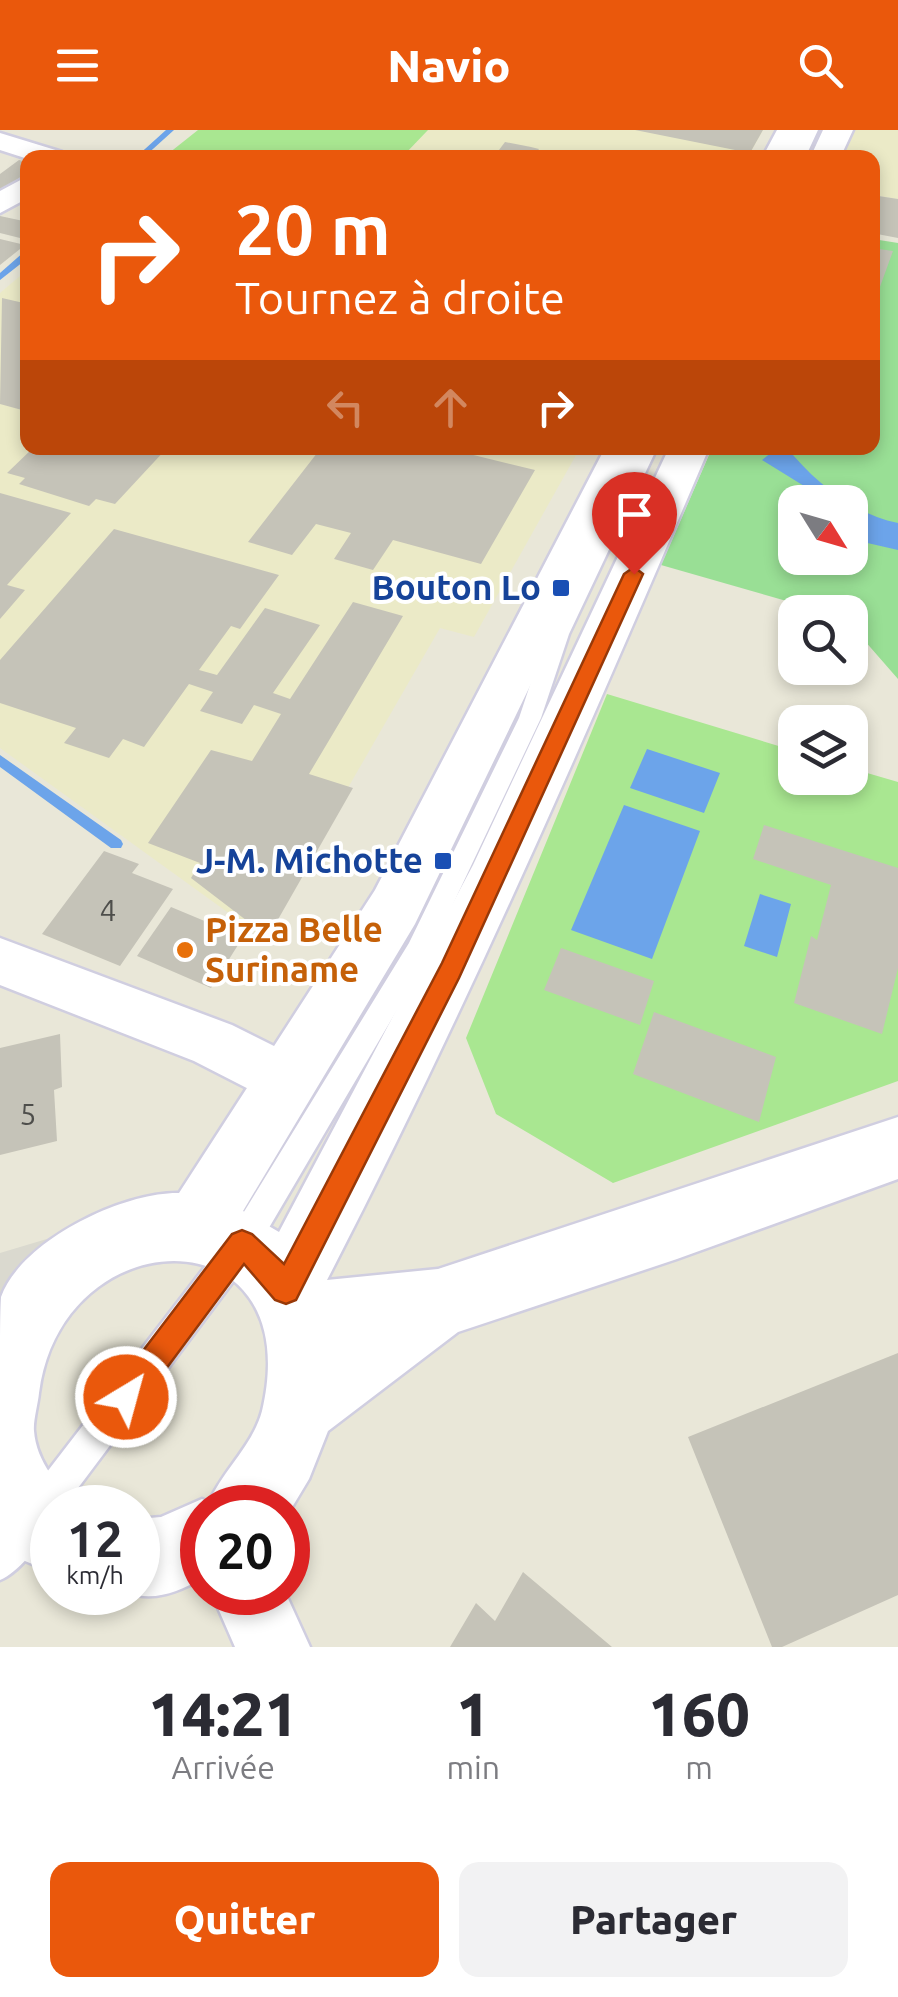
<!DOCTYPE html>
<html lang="fr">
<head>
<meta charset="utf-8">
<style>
	:root { --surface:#fff; --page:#f2f2f3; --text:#2b2b33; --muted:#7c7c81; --accent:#ea580c }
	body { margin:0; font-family:Ubuntu,sans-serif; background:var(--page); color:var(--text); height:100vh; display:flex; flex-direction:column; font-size:38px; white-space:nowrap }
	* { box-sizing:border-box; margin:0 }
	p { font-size:32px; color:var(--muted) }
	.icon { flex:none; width:55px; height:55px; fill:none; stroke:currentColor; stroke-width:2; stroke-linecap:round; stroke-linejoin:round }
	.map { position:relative; height:1517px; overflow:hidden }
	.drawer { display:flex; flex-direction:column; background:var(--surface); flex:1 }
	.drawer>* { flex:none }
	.top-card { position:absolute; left:20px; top:20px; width:860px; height:305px; border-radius:20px; box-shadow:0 5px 15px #0003; background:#ea580c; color:#fff; overflow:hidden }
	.needle { width:65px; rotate:127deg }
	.buttons { position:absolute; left:778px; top:355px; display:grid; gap:20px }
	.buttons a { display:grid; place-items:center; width:90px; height:90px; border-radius:20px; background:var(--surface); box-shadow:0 5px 15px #0003; font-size:50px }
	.speed { position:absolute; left:30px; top:1355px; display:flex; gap:20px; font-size:50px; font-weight:700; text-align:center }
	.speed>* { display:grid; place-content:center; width:130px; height:130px; border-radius:50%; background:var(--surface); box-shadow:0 5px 15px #0003; line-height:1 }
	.speed small { font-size:25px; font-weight:400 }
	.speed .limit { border:15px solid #d22; background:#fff; color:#111 }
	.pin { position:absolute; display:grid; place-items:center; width:85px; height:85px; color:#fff; margin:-102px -42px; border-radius:50% 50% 50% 0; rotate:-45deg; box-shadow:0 0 10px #0007 }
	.pin .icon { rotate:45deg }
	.me { position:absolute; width:110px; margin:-55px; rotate:37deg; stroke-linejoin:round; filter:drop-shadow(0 0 8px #0008) }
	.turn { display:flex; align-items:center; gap:35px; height:210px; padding:0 50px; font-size:45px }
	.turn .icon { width:130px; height:130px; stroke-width:2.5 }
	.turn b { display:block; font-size:70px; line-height:85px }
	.lanes { display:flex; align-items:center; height:95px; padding:0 50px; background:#0003; justify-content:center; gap:50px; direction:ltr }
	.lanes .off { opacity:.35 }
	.eta { display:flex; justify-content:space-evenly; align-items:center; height:170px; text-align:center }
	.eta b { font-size:60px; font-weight:800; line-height:70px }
	.button { display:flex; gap:20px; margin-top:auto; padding:20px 50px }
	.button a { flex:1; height:115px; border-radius:20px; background:var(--accent); color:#fff; font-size:40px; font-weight:800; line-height:115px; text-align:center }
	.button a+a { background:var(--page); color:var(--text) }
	header { display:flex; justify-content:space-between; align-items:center; height:130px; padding:0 50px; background:var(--accent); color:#fff; font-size:45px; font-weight:800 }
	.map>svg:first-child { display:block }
	.education { fill:#ebeac7 }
	.green { fill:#99df95; fill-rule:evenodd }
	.pitch { fill:#a9e791 }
	.plaza { fill:#dad9cf }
	.water { fill:#6ca4ea }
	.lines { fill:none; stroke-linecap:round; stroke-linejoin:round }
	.stream { fill:#6ca4ea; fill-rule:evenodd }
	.building { fill:#c5c3b8 }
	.lane-casing { stroke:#d0cee0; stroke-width:5 }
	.street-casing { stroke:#d0cee0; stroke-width:5 }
	.secondary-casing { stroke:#d0cee0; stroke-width:5 }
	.lane { fill:#fff; fill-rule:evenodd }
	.street { fill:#fff; fill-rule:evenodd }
	.secondary { fill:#fff; fill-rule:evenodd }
	.route { fill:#ea580c; stroke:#983908; stroke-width:2.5 }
	.transit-dot { fill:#1a4fb4; stroke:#fff; stroke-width:4 }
	.food-dot { fill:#e8710a; stroke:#fff; stroke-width:4 }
	.labels { text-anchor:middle; stroke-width:8; stroke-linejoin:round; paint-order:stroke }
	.number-label { font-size:30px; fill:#4e4e4b }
	.transit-label { font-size:35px; font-weight:bold; fill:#164399; stroke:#fff; text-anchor:end }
	.food-label { font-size:35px; font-weight:bold; fill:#c56008; stroke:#fff; text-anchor:start }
</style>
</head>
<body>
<header><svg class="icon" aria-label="menu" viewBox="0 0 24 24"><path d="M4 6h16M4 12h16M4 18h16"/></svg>Navio<svg class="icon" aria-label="search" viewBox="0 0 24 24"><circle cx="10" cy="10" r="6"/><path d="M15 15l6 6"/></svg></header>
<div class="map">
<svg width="898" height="1517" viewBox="0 0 898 1517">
	<rect width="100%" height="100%" fill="#e9e7d8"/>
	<!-- education -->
	<path class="education" d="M428,0H763L748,27L391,28L405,24Z
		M852,0H898V69L873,65L872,28H840Z
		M27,140L28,318H580L474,507L440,498L262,807L0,618V163Z"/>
	<!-- green -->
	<path class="green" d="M873,109L898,113V549L850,494V482H825L661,435L712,318H872ZM795,372H850V428H795Z"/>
	<!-- pitch -->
	<path class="pitch" d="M198,0H428L405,24L391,27H164Z
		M607,564L795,621V648H850V638L898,652V951L613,1053L496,984L466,908Z"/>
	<!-- plaza -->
	<path class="plaza" d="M87,1097L4,1187L0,1195V1123Z"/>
	<!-- water -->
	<path class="water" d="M777,318H787C815,352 853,384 898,393V420L850,409V372H830L762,330Z
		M647,619L720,643L704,683L630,658Z
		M624,675L700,701L652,829L571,800Z
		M760,764L791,774L777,827L744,816Z"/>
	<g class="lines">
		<!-- stream -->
		<path class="stream" d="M166,0H174L143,28H135Z
			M25,121H28V128L0,150V143Z
			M0,625L121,710L123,714L121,718H111L0,637Z"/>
	</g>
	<!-- building -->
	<path class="building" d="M635,0H763L750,23Z
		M505,12L531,17L539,19L532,28H493Z
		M19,30L28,32V42L0,61V44Z
		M872,65L898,69V108L872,103Z
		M0,86L28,92V110L0,103Z
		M0,109L25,115L0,135Z
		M872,118L893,121L877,165H872Z
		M2,168L28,174V275L22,280L0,274Z
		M33,318H167L115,374L96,369L89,376L19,354L25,348L7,343Z
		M321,318H445L535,340L481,434L393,410L373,440L334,429L351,403L316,394L292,425L248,412Z
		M0,363L71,383L7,455L25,460L0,489Z
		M114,399L279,445L240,499L231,496L199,540L217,545L265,478L320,495L273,563L290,569L353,472L403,486L309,644L353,658L268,807L191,748L200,733L148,713L211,620L252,631L281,584L254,575L242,594L200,581L213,562L189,554L144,617L123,609L109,628L64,613L76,598L0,573V530Z
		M764,695L898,738V838L882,904L794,873L811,806L817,810L831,755L753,729Z
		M104,721L139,734L132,743L173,759L120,836L42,804Z
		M171,777L243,807L211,858L137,826Z
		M561,818L654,851L640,895L544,860Z
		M654,882L776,927L759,992L633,944Z
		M60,904L62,957L54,960L57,1011L0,1025V918Z
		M898,1223V1465L782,1517H772L688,1307Z
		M523,1442L612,1517H450L476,1473L495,1491Z"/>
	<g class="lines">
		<!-- lane casing -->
		<g class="lane-casing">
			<path id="lane" d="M804,0H818L805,28H791Z
				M639,318H657L569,504L541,588L427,829L253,1125L63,1378H52C52,1401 22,1441 0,1450V1403L231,1103L409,813L519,588L547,504Z"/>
		</g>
		<!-- street casing -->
		<g class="street-casing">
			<path id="street" d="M0,3L62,22L65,28L28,29L0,20Z
				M28,46V68L0,83V61Z
				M0,808L232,895L308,933L316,952L308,971L288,979L194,931L0,855Z
				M211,1462H285L310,1517H235Z"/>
		</g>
		<!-- secondary casing -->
		<g class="secondary-casing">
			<path id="secondary" d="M777,0H807L792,28H762Z
				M823,0H853L840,28H810Z
				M605,318H645L415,794L243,1081L279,1102L473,735L669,318H709C589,599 467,879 327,1150L438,1139L898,987V1049L677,1129L458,1202L328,1301L309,1349L288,1384V1378H202V1449C179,1461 153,1473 127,1462H138V1389L161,1387L202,1369L209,1372C223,1340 253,1315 262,1281C309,1081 62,1087 39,1263C38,1274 33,1291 34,1301C36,1331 59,1358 80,1378H52V1442L25,1431L0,1404C0,1345 0,1287 0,1228C0,1210 0,1183 1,1167C21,1111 122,1062 179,1063L375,760Z"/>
		</g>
		<!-- lane -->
		<use href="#lane" class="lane"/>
		<!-- street -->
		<use href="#street" class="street"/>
		<!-- secondary -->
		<use href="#secondary" class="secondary"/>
	</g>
	<!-- route -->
	<path class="route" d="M634,437L643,444L459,848L296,1170L286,1174L275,1170L244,1134L137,1278L126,1282L116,1278L112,1267L116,1256L232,1104L242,1100L252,1104L284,1134L442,833L624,444Z"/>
	<!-- markers -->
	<g class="transit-dot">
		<rect x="551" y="448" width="20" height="20" rx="5"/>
		<rect x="433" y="721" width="20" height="20" rx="5"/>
	</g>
	<circle class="food-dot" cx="185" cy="820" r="10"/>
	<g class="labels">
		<!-- number labels -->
		<g class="number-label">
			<text x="108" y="791">4</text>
			<text x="28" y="995">5</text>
		</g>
		<!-- transit labels -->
		<g class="transit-label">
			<text x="541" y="470">Bouton Lo</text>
			<text x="423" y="743">J-M. Michotte</text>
		</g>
		<!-- food labels -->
		<g class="food-label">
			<text x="205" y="812">Pizza Belle<tspan x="205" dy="40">Suriname</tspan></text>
		</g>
	</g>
</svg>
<div class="buttons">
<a><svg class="needle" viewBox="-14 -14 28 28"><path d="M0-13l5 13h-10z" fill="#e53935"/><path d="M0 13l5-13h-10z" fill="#7c7c81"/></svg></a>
<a><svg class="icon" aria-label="search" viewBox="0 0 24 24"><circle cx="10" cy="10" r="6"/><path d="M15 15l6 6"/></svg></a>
<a><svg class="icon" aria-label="layers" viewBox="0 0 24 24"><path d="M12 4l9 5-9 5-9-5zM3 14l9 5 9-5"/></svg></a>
</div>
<div class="speed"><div>12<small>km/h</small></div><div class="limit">20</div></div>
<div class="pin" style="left:634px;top:444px;background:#d93025"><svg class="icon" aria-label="arrive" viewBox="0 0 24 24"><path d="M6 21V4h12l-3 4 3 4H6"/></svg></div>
<svg class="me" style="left:126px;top:1267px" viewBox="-20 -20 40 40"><circle r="17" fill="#ea580c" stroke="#fff" stroke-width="3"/><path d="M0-11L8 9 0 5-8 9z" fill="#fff"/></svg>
<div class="top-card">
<div class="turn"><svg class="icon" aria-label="right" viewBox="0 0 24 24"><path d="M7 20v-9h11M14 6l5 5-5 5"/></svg><div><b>20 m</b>Tournez à droite</div></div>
<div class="lanes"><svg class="icon off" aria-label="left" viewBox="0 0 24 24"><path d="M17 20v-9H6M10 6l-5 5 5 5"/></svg><svg class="icon off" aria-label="ahead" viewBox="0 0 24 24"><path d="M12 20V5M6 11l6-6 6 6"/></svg><svg class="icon" aria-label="right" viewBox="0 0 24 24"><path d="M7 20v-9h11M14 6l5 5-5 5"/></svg></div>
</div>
</div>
<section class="drawer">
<div class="eta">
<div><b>14:21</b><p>Arrivée</p></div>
<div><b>1</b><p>min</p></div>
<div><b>160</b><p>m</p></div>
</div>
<div class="button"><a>Quitter</a><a>Partager</a></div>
</section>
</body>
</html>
